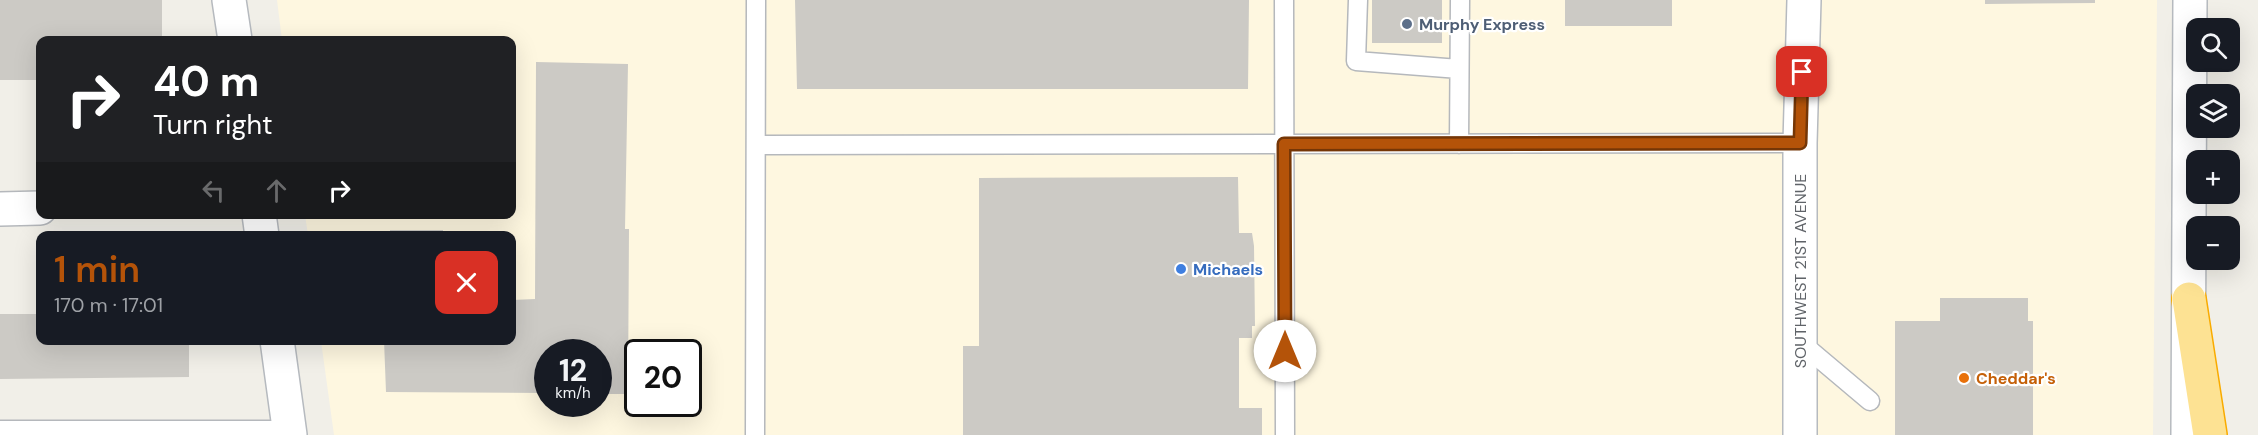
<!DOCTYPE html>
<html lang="en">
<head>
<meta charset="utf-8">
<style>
	:root { --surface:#171b24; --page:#20242c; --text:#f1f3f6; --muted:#9ea1a6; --accent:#b45309 }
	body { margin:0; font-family:"DM Sans",sans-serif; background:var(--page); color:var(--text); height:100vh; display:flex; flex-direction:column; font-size:22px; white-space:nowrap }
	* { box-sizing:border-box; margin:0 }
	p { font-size:20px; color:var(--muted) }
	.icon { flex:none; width:33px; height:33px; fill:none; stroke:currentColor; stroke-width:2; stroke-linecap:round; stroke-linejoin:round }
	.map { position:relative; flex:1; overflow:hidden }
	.drawer { position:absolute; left:36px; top:231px; width:480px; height:114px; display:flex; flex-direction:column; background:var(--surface); border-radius:12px; box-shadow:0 6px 24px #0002 }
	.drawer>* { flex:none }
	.top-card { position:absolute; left:36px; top:36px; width:480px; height:183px; border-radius:12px; box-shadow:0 6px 24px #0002; background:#202124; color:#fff; overflow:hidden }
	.fabs { position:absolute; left:2186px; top:18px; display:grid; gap:12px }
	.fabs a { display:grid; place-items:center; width:54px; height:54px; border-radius:12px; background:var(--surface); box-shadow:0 6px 24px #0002; font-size:30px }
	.speed { position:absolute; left:534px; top:339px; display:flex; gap:12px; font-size:30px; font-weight:700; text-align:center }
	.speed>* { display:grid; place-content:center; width:78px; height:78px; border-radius:50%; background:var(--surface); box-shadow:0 6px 24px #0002; line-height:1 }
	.speed small { font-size:15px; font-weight:400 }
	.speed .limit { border:3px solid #111; border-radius:9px; background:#fff; color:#111 }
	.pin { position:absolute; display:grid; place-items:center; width:51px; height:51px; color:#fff; margin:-26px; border-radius:12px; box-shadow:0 3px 9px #0006 }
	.me { position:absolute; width:66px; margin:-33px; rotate:0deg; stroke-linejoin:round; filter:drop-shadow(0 0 4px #0008) }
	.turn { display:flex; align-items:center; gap:21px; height:126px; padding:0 18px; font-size:27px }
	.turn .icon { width:78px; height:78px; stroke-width:2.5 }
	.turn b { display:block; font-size:42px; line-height:51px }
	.lanes { display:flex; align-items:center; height:57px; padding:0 18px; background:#0003; justify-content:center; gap:30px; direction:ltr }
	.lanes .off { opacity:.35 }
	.round { display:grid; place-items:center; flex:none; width:63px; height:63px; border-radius:12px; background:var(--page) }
	.head { display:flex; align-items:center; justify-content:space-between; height:102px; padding:0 18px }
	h1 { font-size:36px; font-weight:600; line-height:45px; color:var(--accent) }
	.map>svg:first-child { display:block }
	.commercial { fill:#fef7e0; fill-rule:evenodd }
	.building { fill:#cccac5 }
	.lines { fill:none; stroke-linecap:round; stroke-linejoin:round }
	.lane-casing { stroke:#b5b8bc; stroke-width:21 }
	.street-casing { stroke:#b5b8bc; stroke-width:36 }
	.secondary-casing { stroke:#b6babf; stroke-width:36 }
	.highway-casing { stroke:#f9ab00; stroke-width:36 }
	.lane { stroke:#fff; stroke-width:18 }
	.street { stroke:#fff; stroke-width:33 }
	.secondary { stroke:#fff; stroke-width:33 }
	.highway { stroke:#fde293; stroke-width:33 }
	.route-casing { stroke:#753606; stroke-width:15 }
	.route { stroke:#b45309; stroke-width:10 }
	.service-dot { fill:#5c6f8a; stroke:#fff; stroke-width:2 }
	.shop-dot { fill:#3f7fe0; stroke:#fff; stroke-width:2 }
	.food-dot { fill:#e8710a; stroke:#fff; stroke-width:2 }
	.labels { text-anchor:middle; stroke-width:4.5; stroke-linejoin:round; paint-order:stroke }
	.service-label { font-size:16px; font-weight:bold; fill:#4e5e75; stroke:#fff; text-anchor:start }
	.shop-label { font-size:16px; font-weight:bold; fill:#366cbe; stroke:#fff; text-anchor:start }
	.street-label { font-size:16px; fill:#5f6368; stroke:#fff }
	.food-label { font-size:16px; font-weight:bold; fill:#c56008; stroke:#fff; text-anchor:start }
</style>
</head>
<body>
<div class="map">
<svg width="2258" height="435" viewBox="0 0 2258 435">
	<rect width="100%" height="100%" fill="#f1efe8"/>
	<!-- commercial -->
	<path class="commercial" d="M277,0H2157L2153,435H334L321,341L512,340V236L308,235L305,215L512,214V40H282ZM548,352H598V404H548ZM638,352H688V404H638Z"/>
	<!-- building -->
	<path class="building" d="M0,0H162V40H40V80H0Z
		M795,0H1249L1248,89H797Z
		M1372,0H1442V43H1372Z
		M1565,0H1672V26H1565Z
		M1985,0H2095V3L1985,4Z
		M536,62L628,64L625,229H629L628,394H598V352H548V393L386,392L384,340H512V300L535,299Z
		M1238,177L1239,233H1252L1254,246L1255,326H1252V338H1239V408H1262V435H963V346H979V178Z
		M390,230H443V236H390Z
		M1940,298H2028V321H2033V435H1895V321H1940Z
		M0,314H40V340H189V377L0,379Z"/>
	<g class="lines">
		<!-- lane casing -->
		<g class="lane-casing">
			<path id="lane" d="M1284,0L1285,435
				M1358,0L1356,61L1459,69
				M1459,144L1460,0
				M756,145L1800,143
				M1800,342L1870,401
				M0,430H289
				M755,435L756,0"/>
		</g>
		<!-- street casing -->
		<g class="street-casing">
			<path id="street" d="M0,209L40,208"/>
		</g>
		<!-- secondary casing -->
		<g class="secondary-casing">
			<path id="secondary" d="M229,0L235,40
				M259,214L262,236
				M277,340L290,435
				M1800,435V143L1804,0
				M2188,435L2190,0"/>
		</g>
		<!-- highway casing -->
		<g class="highway-casing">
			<path id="highway" d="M2189,299L2210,435"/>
		</g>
		<!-- lane -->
		<use href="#lane" class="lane"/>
		<!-- street -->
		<use href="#street" class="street"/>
		<!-- secondary -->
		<use href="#secondary" class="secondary"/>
		<!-- highway -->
		<use href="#highway" class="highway"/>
	</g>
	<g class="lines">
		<!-- route casing -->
		<g class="route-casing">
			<path id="route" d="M1285,351L1284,144L1800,143L1802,72"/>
		</g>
		<!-- route -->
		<use href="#route" class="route"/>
	</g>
	<!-- markers -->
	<circle class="service-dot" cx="1407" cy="24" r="6"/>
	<circle class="shop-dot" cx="1181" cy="269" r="6"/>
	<circle class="food-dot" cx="1964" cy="378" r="6"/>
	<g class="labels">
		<!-- service labels -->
		<g class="service-label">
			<text x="1419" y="30">Murphy Express</text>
		</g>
		<!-- shop labels -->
		<g class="shop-label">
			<text x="1193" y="275">Michaels</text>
		</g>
		<!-- street labels -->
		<g class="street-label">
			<text transform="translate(1800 271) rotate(-90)" y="6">SOUTHWEST 21ST AVENUE</text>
		</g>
		<!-- food labels -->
		<g class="food-label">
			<text x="1976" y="384">Cheddar's</text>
		</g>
	</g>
</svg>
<div class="fabs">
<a><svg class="icon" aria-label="search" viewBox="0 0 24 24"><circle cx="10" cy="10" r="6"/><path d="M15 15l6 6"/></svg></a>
<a><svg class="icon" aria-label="layers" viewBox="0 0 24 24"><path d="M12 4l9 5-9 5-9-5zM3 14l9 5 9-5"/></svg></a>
<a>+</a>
<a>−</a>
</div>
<div class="speed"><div>12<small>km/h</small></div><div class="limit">20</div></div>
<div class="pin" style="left:1802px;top:72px;background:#d93025"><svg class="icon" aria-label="arrive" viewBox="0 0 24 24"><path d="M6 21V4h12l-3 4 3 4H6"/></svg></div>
<svg class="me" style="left:1285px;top:351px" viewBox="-20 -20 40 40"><circle r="19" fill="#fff"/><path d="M0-13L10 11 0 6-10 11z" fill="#b45309"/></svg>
<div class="top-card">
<div class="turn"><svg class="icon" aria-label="right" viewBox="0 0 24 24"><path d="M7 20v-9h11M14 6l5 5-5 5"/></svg><div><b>40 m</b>Turn right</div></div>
<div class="lanes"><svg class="icon off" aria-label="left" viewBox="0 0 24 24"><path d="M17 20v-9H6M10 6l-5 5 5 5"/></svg><svg class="icon off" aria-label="ahead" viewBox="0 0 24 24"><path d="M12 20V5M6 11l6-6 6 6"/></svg><svg class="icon" aria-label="right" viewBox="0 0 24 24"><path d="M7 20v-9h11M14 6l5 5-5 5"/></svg></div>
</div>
<section class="drawer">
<div class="head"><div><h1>1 min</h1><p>170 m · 17:01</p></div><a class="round" style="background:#d93025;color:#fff"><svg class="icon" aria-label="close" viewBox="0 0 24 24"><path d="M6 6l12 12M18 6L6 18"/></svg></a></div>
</section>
</div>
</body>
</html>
